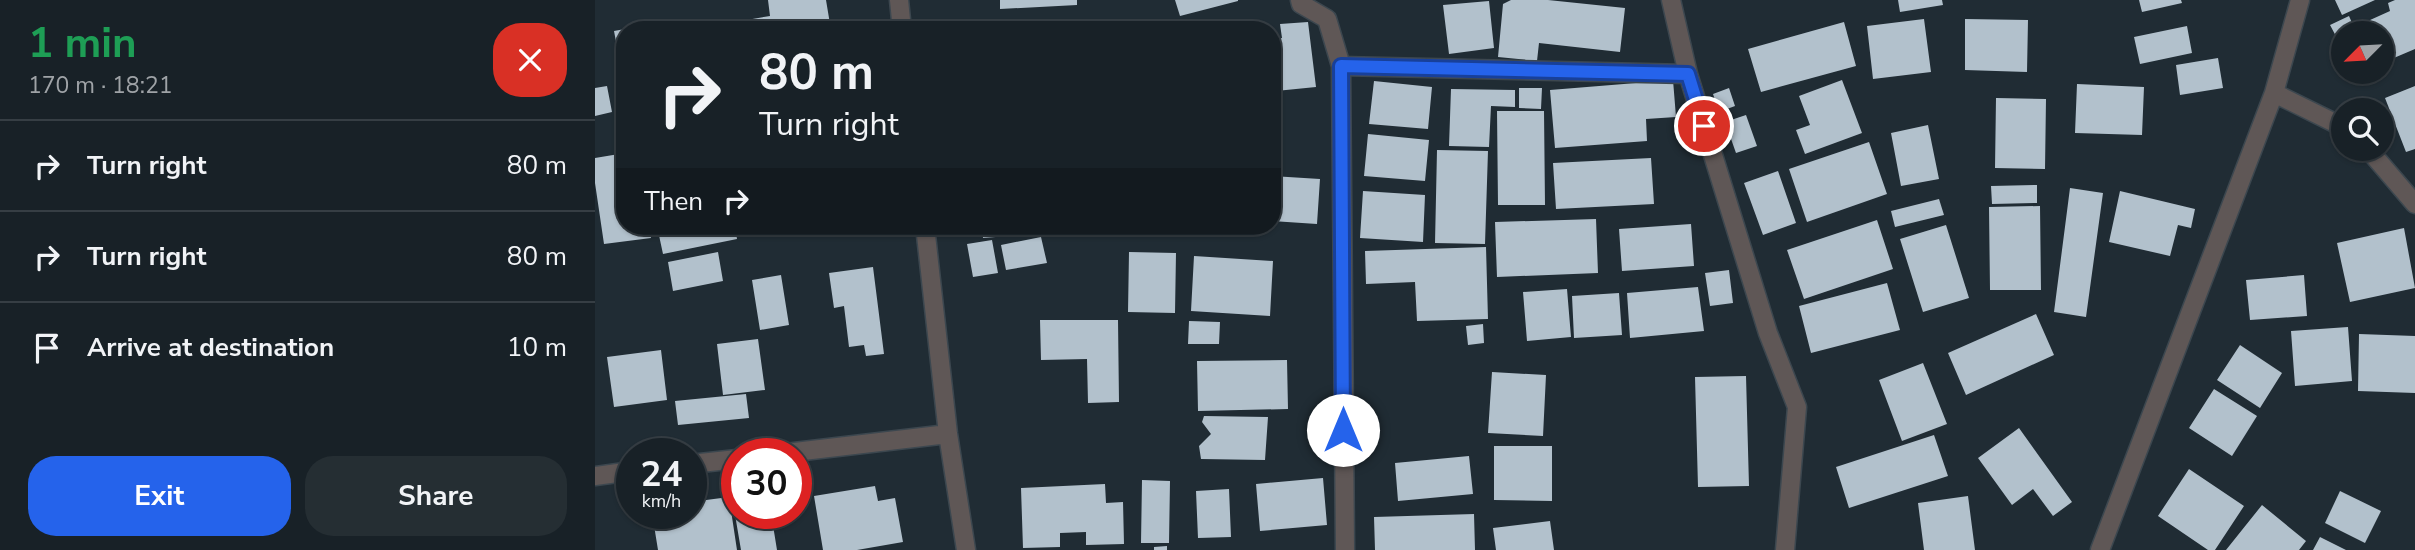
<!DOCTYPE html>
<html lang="en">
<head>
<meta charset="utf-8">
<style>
	:root { --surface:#182127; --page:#252e33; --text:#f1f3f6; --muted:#9fa3a7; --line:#363e44; --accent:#2563eb }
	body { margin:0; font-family:"Nunito Sans",sans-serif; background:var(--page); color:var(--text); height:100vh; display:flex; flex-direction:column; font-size:26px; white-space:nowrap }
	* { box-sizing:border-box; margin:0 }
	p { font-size:23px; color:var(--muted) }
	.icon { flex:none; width:38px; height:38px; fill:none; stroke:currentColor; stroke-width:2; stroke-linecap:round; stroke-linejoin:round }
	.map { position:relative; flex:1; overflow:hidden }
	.sheet { display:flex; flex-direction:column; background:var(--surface); width:595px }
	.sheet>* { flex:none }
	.hud { position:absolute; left:21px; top:21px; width:665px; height:214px; border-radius:28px; box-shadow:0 2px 5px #0004,0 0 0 2px var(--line); background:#182127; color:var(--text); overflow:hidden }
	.needle { width:46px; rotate:246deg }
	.controls { position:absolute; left:1736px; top:21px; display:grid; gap:14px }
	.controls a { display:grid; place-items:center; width:63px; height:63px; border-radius:50%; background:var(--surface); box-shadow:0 2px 5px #0004,0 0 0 2px var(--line); font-size:35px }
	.speed { position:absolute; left:21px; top:438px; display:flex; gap:14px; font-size:35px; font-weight:700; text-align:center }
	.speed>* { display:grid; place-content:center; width:91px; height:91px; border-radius:50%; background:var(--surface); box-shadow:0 2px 5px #0004,0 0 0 2px var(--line); line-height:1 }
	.speed small { font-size:18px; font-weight:400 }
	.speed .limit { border:10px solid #d22; background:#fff; color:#111 }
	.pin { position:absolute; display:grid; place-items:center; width:60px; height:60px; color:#fff; margin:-30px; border:4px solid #fff; border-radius:50%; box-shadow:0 2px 7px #0007 }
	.me { position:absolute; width:77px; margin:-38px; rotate:0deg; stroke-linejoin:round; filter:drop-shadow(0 0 5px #0008) }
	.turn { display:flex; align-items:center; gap:24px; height:147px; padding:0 28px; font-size:32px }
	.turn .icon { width:91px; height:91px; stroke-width:2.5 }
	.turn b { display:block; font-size:49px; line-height:60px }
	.then { display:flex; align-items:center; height:66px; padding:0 28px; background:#0003; gap:14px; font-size:26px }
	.round { display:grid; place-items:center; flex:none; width:74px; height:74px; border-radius:28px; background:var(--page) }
	.summary { display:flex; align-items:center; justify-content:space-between; height:119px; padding:0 28px }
	h1 { font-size:42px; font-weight:700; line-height:52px; color:#1e9e55 }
	.cta { display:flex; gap:14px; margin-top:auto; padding:14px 28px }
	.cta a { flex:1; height:80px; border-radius:28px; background:var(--accent); color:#fff; font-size:28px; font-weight:700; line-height:80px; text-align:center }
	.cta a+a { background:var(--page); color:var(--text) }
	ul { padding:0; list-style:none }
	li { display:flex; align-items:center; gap:21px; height:91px; padding:0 28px; border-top:2px solid var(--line) }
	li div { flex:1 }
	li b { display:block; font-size:26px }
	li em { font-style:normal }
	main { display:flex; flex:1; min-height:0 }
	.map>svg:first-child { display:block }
	.building { fill:#b2c1cc }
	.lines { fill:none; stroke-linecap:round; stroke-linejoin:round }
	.street-casing { stroke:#3c474f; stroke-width:21 }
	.street { stroke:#5f5756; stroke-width:18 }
	.route-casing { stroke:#184099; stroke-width:18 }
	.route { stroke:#2563eb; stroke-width:12 }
</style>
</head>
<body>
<main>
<section class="sheet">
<div class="summary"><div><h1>1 min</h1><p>170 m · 18:21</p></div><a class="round" style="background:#d93025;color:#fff"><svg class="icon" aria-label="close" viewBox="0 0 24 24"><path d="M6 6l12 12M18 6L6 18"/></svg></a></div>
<ul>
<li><svg class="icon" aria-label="right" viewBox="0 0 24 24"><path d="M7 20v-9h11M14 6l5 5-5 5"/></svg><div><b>Turn right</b></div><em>80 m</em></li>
<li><svg class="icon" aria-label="right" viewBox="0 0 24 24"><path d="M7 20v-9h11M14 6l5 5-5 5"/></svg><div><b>Turn right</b></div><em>80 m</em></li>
<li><svg class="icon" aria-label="arrive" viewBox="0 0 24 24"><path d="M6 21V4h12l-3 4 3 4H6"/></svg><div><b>Arrive at destination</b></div><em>10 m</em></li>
</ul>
<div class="cta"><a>Exit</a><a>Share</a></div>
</section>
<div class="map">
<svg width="1820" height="550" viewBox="0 0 1820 550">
	<rect width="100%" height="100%" fill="#202c34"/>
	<!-- building -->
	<path class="building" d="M173,0H231L236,30H142L140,22L175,16Z
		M405,0H482V5L405,9Z
		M580,0H643V1L585,16Z
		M916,0H953L1030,8L1025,52L944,43L942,61L903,57L908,4Z
		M1303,0H1347L1348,5L1305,12Z
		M1544,0H1586L1587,3L1547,12Z
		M1740,0H1780L1747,15Z
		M1800,0H1820V49L1787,63V33H1767L1764,25L1795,11L1793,3Z
		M894,1L899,48L854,54L848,5Z
		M1754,16L1761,32L1748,33V38L1743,40L1735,25Z
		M1329,19L1336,72L1278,79L1272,26Z
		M1370,19L1433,20L1432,72L1370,70Z
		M713,22L721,87L681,91L677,40L687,38L685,24Z
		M1249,22L1261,66L1166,92L1153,49Z
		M61,24L62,30H35L34,28Z
		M1592,26L1597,53L1545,64L1539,37Z
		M30,29V68H26L19,31Z
		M1623,58L1628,88L1585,95L1581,65Z
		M1078,80L1081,117L1051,119L1052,141L960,148L955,90Z
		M1247,80L1267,133L1210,154L1201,130L1215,125L1204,96Z
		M779,81L837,87L833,129L774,124Z
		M1482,84L1549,87L1547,135L1480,133Z
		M12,86L17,112L0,116V88Z
		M1820,86V149L1811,152L1790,98Z
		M924,88H947L946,109L924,108Z
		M1134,88L1140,106L1124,112L1118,94Z
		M856,89L920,90V107L896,106L894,147L854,146Z
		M1401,98L1451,99L1450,169L1400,168Z
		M902,111H949L950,205H903Z
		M1151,115L1162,146L1141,153L1130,122Z
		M1333,125L1344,179L1306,186L1296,133Z
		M773,134L834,140L830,181L769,176Z
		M1274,142L1292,194L1212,222L1194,169Z
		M842,150L893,151L890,244L840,243Z
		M30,153V226H54L56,238L9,244L0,183V158Z
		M1056,158L1059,204L961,209L958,163Z
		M1183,171L1201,223L1168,235L1149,183Z
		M677,176L725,179L722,224L677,221Z
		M1442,185V203L1397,204L1396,186Z
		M1475,188L1508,193L1491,317L1459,312Z
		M768,191L830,195L828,242L765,238Z
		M1525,191L1600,209L1596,228L1583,225L1575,256L1514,242Z
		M1344,199L1349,215L1300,227L1296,211Z
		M1445,206L1446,290H1395L1394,207Z
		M1001,219L1003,273L902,277L900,222Z
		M1282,220L1298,269L1209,299L1192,250Z
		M1096,224L1099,266L1027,271L1024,229Z
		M1351,225L1374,298L1328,312L1305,239Z
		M62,226H140L142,239L68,254Z
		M387,226H461L462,232L388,238Z
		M1809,228L1820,288L1755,302L1742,243Z
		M446,237L452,263L411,270L406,245Z
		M397,240L403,273L378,277L372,244Z
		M891,247L893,319L822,321L820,282L771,284L770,251Z
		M123,252L128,281L78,291L73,262Z
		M534,252L581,253L580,313L533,312Z
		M599,256L678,261L675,316L596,311Z
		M278,267L289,354L271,356L269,345L254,347L249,306L239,308L234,273Z
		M1134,270L1138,303L1115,306L1110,273Z
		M186,275L194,325L165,330L157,280Z
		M1709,275L1712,316L1655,320L1651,280Z
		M1292,283L1305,330L1216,353L1204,306Z
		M1103,287L1109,331L1035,338L1032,293Z
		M972,289L976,337L932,341L928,292Z
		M1024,293L1027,335L979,338L977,296Z
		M1441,314L1459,355L1371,395L1353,353Z
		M445,320H523L524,402L493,403L492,359L446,360Z
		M594,321L625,322L624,344H593Z
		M888,324L889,343L873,345L871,326Z
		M1753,327L1757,381L1700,386L1696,331Z
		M1764,334L1820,336V393L1763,391Z
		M163,339L170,390L128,395L122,344Z
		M1645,345L1687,373L1665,408L1622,380Z
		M66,350L72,400L19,407L12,357Z
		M692,360L693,409L603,411L602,361Z
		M1328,363L1352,424L1307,441L1284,380Z
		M897,372L951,375L948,436L893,433Z
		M1151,376L1154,486L1103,487L1100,377Z
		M1619,389L1662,416L1637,456L1594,428Z
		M151,394L154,418L83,425L80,401Z
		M609,416L673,417L670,460L606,459L604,446L616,434L607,422Z
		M1424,428L1477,502L1458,516L1438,489L1417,505L1383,458Z
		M1339,435L1353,476L1254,508L1241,467Z
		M899,446H957V501L899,500Z
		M874,456L878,494L803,501L800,463Z
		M1594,469L1649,506L1620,550H1613L1563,516Z
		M728,478L732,525L665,531L661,484Z
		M547,480L575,481L574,543H546Z
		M510,484L511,503L528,502L529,544L491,545V532L465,533V547L428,548L426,488Z
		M280,486L283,501L300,498L308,542L262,550H228L219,496Z
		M634,489L636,537L603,538L601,491Z
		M1745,491L1786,511L1770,543L1730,523Z
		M1373,496L1380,550H1329L1323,503Z
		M134,497L142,550H63L57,513H96V502Z
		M137,497H142V513H176L182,550H146Z
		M1667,505L1711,541L1704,550H1631Z
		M879,514L880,550H780L779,517Z
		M955,521L959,550H901L898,528Z
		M1725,537L1751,550H1718Z
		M572,546V550H559V547Z"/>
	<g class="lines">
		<!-- street casing -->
		<g class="street-casing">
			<path id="street" d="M304,0L307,30
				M705,0L706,4L732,19L746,66L750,550
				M1076,0L1093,74L1173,333L1202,407L1190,550
				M746,66L1093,74
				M1679,93L1748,127
				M1773,149L1820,204
				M330,226L353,434L371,550
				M191,453L353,434
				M96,464L142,459
				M0,476L37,471
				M1505,550L1679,93L1705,0"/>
		</g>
		<!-- street -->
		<use href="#street" class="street"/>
	</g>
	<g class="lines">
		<!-- route casing -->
		<g class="route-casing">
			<path id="route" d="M748,430L746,66L1093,74L1109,126"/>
		</g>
		<!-- route -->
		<use href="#route" class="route"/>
	</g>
</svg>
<div class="controls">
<a><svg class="needle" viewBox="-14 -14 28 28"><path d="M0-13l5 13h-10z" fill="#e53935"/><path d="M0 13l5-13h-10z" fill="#9fa3a7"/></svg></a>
<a><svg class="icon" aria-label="search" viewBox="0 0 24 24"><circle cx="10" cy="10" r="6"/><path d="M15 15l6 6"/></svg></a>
</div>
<div class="speed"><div>24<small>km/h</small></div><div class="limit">30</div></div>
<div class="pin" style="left:1109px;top:126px;background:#d93025"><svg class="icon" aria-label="arrive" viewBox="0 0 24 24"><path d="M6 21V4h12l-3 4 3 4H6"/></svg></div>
<svg class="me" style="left:748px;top:430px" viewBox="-20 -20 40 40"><circle r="19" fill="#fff"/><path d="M0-13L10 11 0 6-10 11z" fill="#2563eb"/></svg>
<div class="hud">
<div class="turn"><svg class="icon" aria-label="right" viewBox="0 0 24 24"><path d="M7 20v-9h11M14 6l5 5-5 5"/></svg><div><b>80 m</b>Turn right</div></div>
<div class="then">Then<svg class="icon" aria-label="right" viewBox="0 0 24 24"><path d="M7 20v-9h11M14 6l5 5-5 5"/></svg></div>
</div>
</div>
</main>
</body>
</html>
